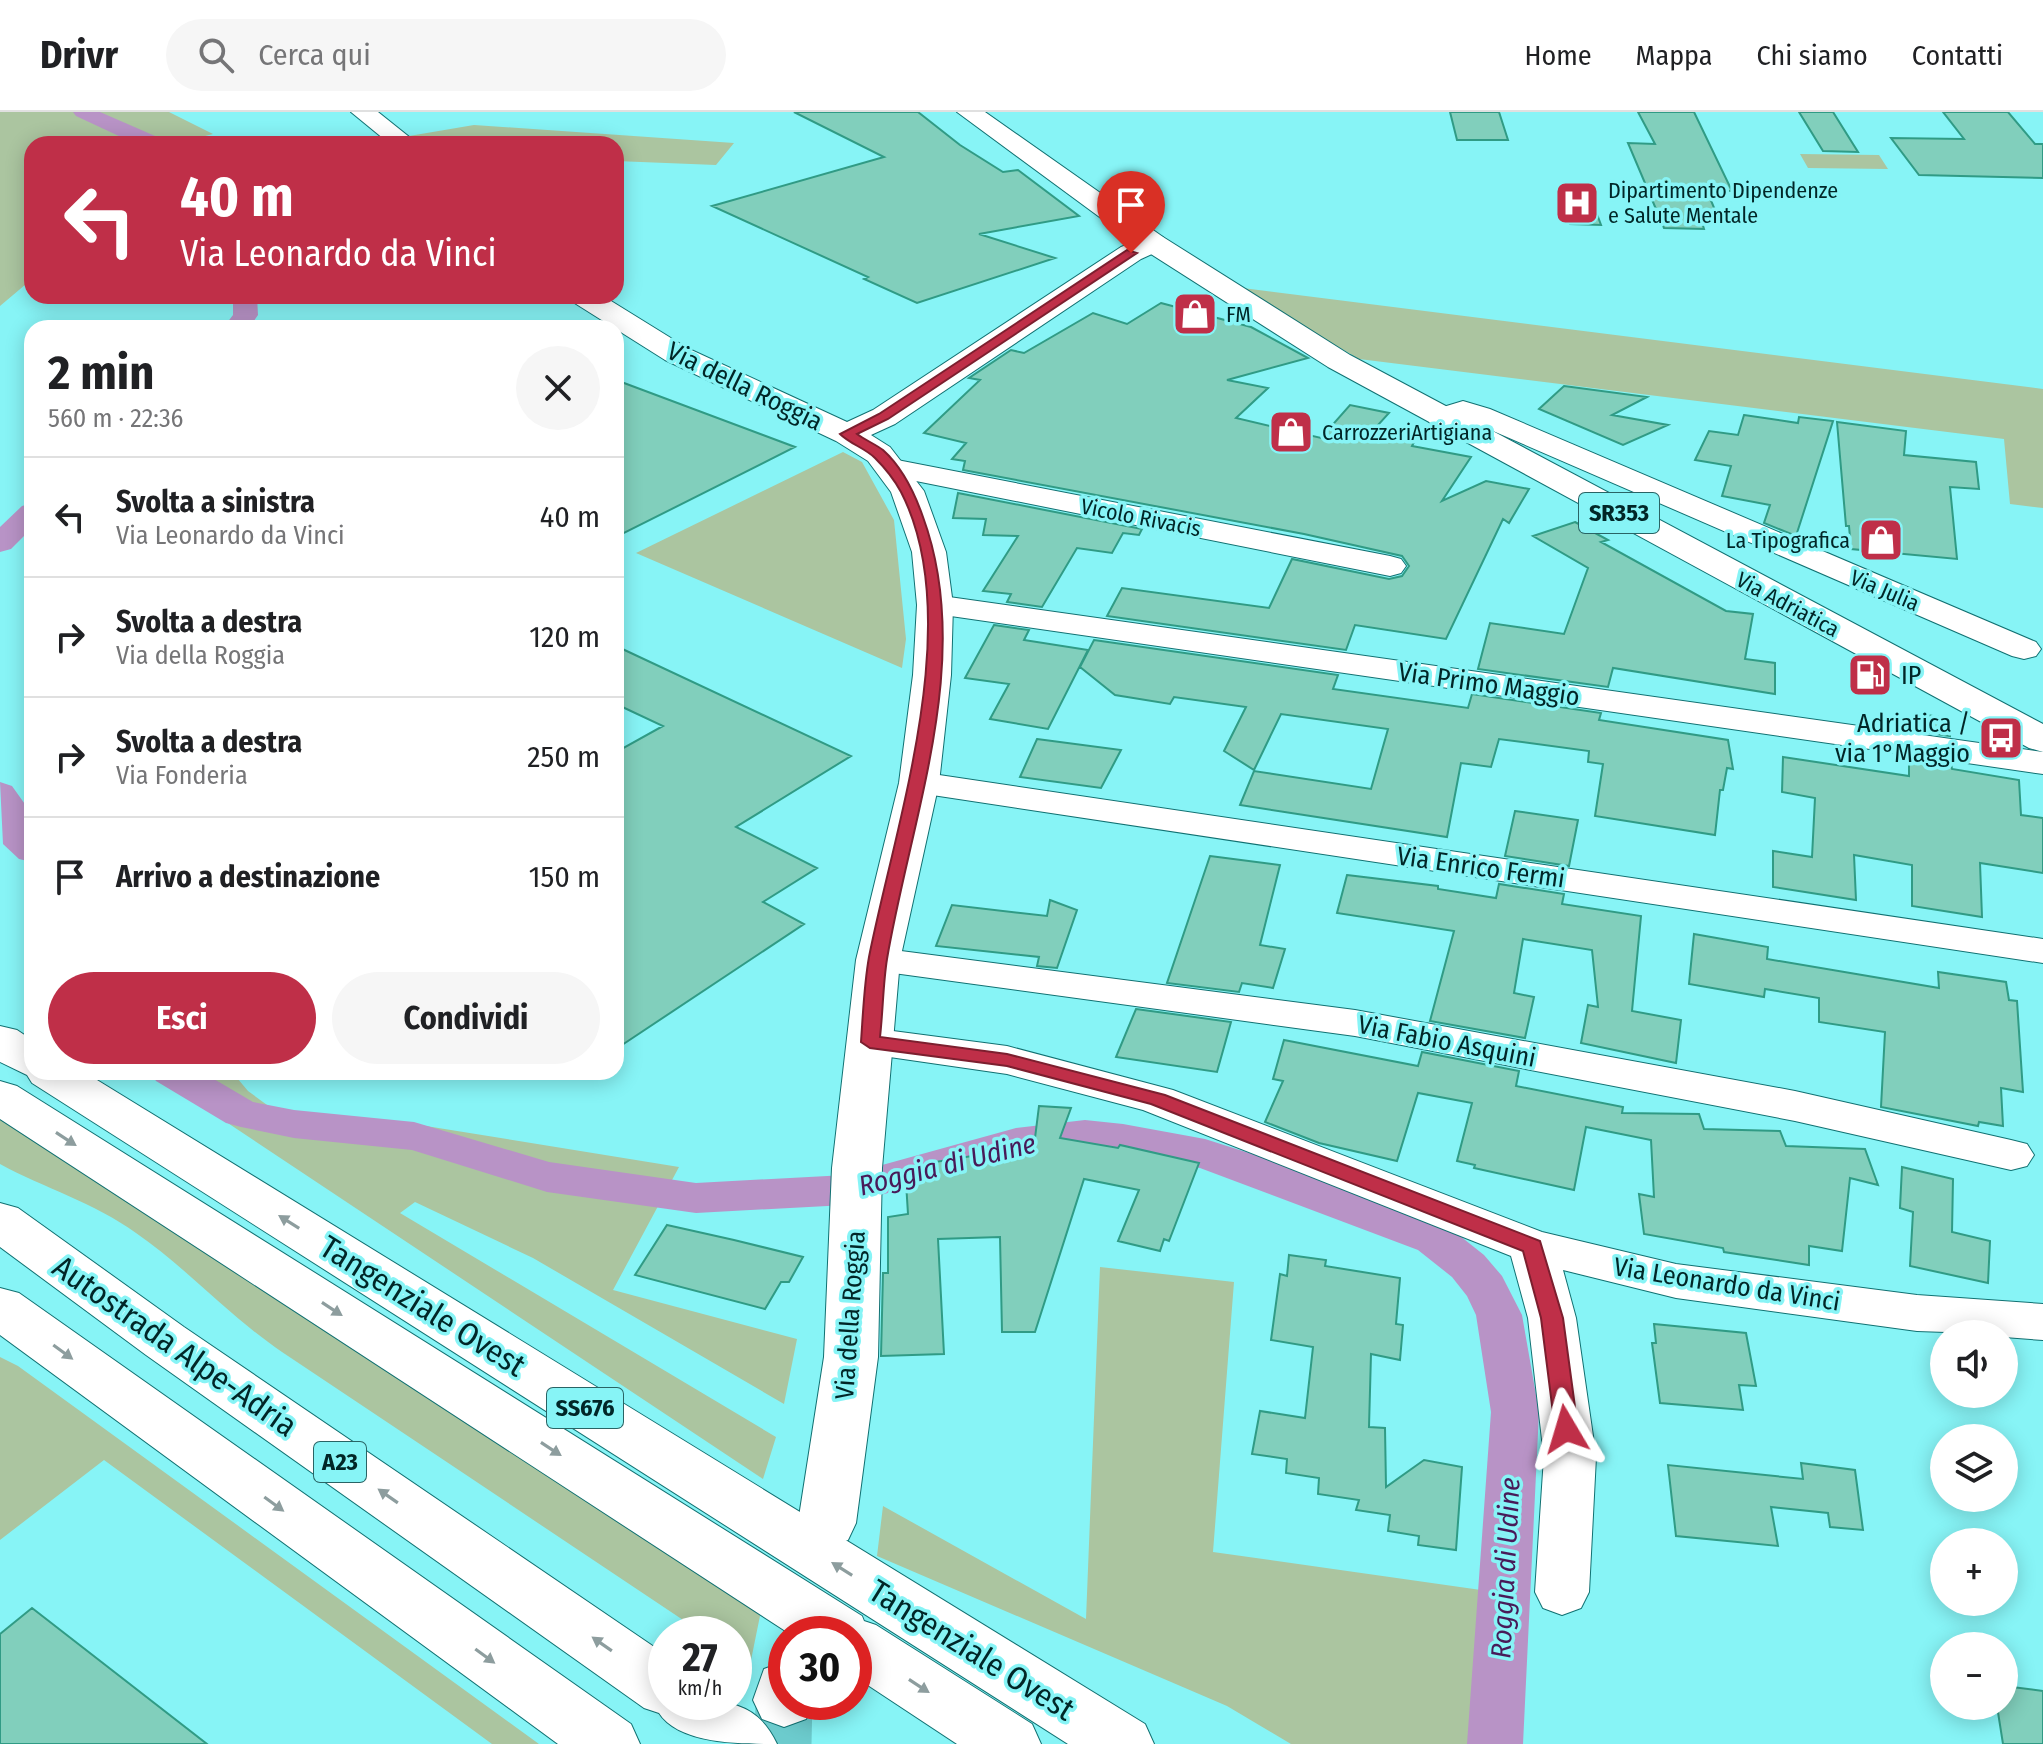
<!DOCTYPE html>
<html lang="it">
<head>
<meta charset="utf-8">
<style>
	:root { --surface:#fff; --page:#f6f6f6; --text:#202124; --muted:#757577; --line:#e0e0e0; --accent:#bf2f48 }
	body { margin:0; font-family:"Fira Sans Condensed",sans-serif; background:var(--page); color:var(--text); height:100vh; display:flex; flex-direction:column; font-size:30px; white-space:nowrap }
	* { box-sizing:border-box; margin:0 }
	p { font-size:26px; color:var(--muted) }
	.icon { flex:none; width:44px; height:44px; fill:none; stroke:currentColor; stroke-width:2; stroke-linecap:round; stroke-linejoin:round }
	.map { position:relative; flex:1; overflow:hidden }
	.drawer { position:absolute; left:24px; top:208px; width:600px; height:760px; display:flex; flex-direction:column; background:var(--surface); border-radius:24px; box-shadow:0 4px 20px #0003 }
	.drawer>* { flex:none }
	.top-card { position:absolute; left:24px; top:24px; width:600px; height:168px; border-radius:24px; box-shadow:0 4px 20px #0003; background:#bf2f48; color:#fff; overflow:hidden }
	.buttons { position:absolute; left:1930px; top:1208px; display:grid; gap:16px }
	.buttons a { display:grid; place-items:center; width:88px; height:88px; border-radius:50%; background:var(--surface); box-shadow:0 4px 20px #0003; font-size:40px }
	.speed { position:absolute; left:648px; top:1504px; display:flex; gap:16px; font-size:40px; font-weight:700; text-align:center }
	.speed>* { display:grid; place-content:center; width:104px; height:104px; border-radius:50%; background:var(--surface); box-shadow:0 4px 20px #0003; line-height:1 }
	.speed small { font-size:20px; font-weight:400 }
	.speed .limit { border:12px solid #d22; background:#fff; color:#111 }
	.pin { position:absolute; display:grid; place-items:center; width:68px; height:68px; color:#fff; margin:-82px -34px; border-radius:50% 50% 50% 0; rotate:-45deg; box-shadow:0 0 8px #0007 }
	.pin .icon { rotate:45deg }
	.me { position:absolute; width:88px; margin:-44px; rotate:353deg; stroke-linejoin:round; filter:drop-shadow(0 0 6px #0008) }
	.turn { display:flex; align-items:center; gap:28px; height:168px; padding:0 24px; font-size:36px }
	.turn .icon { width:104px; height:104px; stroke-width:2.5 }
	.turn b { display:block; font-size:56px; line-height:68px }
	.round { display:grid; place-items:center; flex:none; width:84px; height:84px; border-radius:42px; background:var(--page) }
	.overview { display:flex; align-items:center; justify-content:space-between; height:136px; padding:0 24px }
	h1 { font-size:48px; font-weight:700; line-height:60px }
	.button { display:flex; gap:16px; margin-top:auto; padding:16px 24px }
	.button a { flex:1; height:92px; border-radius:48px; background:var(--accent); color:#fff; font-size:32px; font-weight:700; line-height:92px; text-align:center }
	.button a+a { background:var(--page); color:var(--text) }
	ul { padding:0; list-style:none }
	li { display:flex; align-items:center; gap:24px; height:120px; padding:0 24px; border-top:2px solid var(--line) }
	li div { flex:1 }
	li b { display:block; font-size:30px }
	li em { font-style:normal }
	header { display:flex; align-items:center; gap:48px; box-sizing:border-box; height:112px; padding:0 40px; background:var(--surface); border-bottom:2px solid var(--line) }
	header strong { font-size:38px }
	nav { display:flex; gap:44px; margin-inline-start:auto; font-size:28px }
	.search { width:560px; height:72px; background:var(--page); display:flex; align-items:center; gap:20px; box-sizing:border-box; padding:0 28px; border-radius:44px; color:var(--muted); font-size:30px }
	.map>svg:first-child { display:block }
	.green { fill:#abc5a0 }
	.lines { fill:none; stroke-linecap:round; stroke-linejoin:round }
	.canal { fill:#b893c6; fill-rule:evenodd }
	.building { fill:#81cfbc; stroke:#309b85; stroke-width:2 }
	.secondary-tunnel { stroke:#6ccbcd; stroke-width:57; stroke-dasharray:57 28; stroke-linecap:butt }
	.street-casing { stroke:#117172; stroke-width:2 }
	.secondary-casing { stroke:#117172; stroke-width:2 }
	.primary-casing { stroke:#117172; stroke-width:2 }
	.highway-casing { stroke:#117172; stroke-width:2 }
	.street { fill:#fff; fill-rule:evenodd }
	.secondary { fill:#fff; fill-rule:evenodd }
	.primary { fill:#fff; fill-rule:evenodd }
	.highway { fill:#fff; fill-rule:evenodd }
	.oneway { fill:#8d9d9e }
	.route { fill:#bf2f48; stroke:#7c1f2f; stroke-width:2 }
	.labels { text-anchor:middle; stroke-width:7; stroke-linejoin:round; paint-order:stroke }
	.far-poi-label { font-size:22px; fill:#012627; stroke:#87f4f6; text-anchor:start }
	.far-street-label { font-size:22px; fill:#012627; stroke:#87f4f6 }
	.shield { fill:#87f4f6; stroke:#296465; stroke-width:2 }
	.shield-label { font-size:24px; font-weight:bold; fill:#012627 }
	.street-label { font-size:26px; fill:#012627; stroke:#87f4f6 }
	.poi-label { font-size:26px; fill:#012627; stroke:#87f4f6; text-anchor:start }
	.water-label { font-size:28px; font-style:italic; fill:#481a58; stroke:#87f4f6 }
	.near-street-label { font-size:32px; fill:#012627; stroke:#87f4f6 }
</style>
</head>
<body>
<header>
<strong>Drivr</strong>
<div class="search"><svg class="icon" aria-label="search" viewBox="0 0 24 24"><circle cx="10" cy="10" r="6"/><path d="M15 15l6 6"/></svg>Cerca qui</div>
<nav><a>Home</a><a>Mappa</a><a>Chi siamo</a><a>Contatti</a></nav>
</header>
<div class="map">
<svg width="2043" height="1632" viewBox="0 0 2043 1632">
	<rect width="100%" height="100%" fill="#87f4f6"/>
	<!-- green -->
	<path class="green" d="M0,0H169L213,22L182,30L185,32H32V167L0,194Z
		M474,13L734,31L716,53L616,49V32H418L409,24Z
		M1800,42L1879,43L1888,57L1808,56Z
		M1235,175L2043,277V396L2010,392L2004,327L1359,247Z
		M843,340L862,350L894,408L906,527L902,556L636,441Z
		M151,960H232L248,979L274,998L426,1014L679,1055L613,1178L797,1227L784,1292L533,1146L415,1090L400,1101L776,1325L763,1367Z
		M0,997L762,1494L750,1553L734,1542V1522H704L282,1240C230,1205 188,1157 136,1121C95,1091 44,1076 0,1052Z
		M1100,1155L1234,1170L1213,1440L1488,1479L1470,1632H1291L1227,1594L877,1444L883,1394L1086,1507Z
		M0,1245L18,1254L539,1632H492L104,1348L0,1428Z"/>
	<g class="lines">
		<!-- canal -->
		<path class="canal" d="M73,0H100L162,27L165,32H136L76,4Z
			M233,184H257L258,203L249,216H223L233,203Z
			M32,391V416L11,437L0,440V415L22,394Z
			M0,670L12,674L32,702V750L19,747L3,732Z
			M150,960H202L253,990L294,998L414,1010L549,1050L696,1071L846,1063L1016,1016L1085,1008L1123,1012L1205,1027L1268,1047L1450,1116L1484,1143L1502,1164L1522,1203L1539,1300L1523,1632H1467L1491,1300L1476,1203L1467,1184L1452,1165L1418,1138L1200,1056L1085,1036L1017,1044L846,1093L696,1101L547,1080L412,1038L294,1026L241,1015L226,1011L156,969Z"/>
	</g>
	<!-- building -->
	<path class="building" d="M794,0H918L960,33L1003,60L1018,58L1079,104L979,122L1055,146L917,191L864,167L868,165L712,94L884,45Z
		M1450,0H1499L1508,28H1457Z
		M1638,0H1694L1732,79H1707L1720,110H1702L1704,117L1664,116L1628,31L1655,32Z
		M1799,0H1833L1858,40L1823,39Z
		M1943,0H2008L2035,32H2043V66L1919,63L1891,26L1964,27Z
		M1558,77L1588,78L1601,113L1570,112Z
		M1161,191L1251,215L1308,246L1227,268L1268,276L1236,306L1321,326L1350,293L1389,301L1368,324L1414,330L1412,334L1471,345L1442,389L1486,369L1529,377L1509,411L1503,407L1446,527L1355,513L1346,538L1107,504L1122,476L1269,496L1292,447L1389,467L1402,464L1409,454L1402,444L1304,422L963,358L965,349L952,347L966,331L924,321L980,268L969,266L1011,238L1024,241L1093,201L1127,212Z
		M616,268L795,335L616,425Z
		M1564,274L1647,285L1612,303L1668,313L1623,333L1539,297Z
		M1744,303L1798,311L1799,305L1833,309L1796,424L1764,411L1770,393L1722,384L1731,354L1695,348L1709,319L1738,323Z
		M1837,310L1906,319L1904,343L1976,350L1979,377L1950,375L1957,447L1851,437L1849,414H1846Z
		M958,381L1142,417L1139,423L1123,421L1112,441L1077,436L1042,495L1007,490L1011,482L983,479L1018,424L983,423L986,407L953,406Z
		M1575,410L1608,428L1601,430L1726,499L1753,502L1745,547L1775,551V582L1613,556L1608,575L1478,557L1490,511L1564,522L1588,456L1533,424Z
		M994,513L1029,518L1024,528L1088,538L1048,617L990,607L1009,572L965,566Z
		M1094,528L1338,563L1333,577L1468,596L1472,582L1601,601L1599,608L1728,628L1733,657L1727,656L1723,678H1720L1715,723L1595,704L1603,652L1588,650L1589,639L1499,627L1491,655L1461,651L1447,725L1240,693L1254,659L1371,677L1388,617L1281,602L1254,658L1224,639L1246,595L1174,585L1170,592L1115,583L1080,555Z
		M616,534L851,644L736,715L817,756L763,790L804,812L616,937V640L663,614L616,592Z
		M1921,602L1939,605L1950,612V624L1908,618V607Z
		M1037,627L1121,638L1101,676L1020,665Z
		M1783,645L1909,664V646L1951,652L1952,657L2019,668L2021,703L2043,706V761L1980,751L1982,805L1912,794V753L1854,743L1856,788L1773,775V739L1812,745L1815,686L1782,680Z
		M1515,699L1578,708L1569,754L1505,744Z
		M1210,744L1280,753L1260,833L1285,837L1273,876L1242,871L1239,880L1167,871Z
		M1347,763L1438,774V777L1496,786L1499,772L1564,782L1562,792L1641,804L1632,899L1681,908L1676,951L1581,931L1588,893L1598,895L1592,838L1523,827L1514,881L1534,885L1525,926L1430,909L1454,819L1337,801Z
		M1050,788L1077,798L1057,856L1037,854L1039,845L936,834L952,793L1047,804Z
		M1694,822L1768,835L1767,847L1939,876L1938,860L2006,870L2009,888L2017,889L2023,980L2001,976L2003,1014L1979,1010L1978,1014L1881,995L1885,920L1819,910V886L1765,877L1764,885L1689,872Z
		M1136,897L1231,910L1217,960L1116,945Z
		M1284,928L1418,954L1422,940L1519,959L1516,974L1623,995L1622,1001L1699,1002L1704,1017L1780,1019L1786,1034L1865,1037L1878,1073L1850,1066L1842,1139L1809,1134V1153L1724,1140L1723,1136L1644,1122L1639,1082L1654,1085L1651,1028L1586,1015L1574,1078L1474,1056L1475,1053L1457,1049L1472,991L1418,981L1397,1049L1319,1031L1265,1010L1283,969L1273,967Z
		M1039,994L1071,996L1060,1026L1118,1036L1120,1033L1199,1051L1169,1129L1164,1127L1160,1139L1118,1129L1139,1078L1084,1067L1035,1220H1002L1000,1125L938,1127L944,1242L881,1244L883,1161H888V1105L908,1102L906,1070L937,1061L935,1050L1034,1034Z
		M1902,1055L1953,1067L1952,1120L1990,1129L1988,1171L1910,1154L1913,1100L1900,1096Z
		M667,1113L734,1128L803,1145L789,1170H781L765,1197L635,1163Z
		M1289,1143L1326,1148L1325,1154L1400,1166L1396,1212L1403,1213L1400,1248L1371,1242L1369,1315L1385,1316L1386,1375L1424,1348L1462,1355L1456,1438L1418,1433L1419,1424L1388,1419L1390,1403L1356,1398L1359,1388L1318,1382L1319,1366L1286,1361L1287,1347L1252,1342L1260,1299L1305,1306L1313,1235L1271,1228L1280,1162L1287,1164Z
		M1654,1212L1746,1221L1756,1274L1739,1273L1743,1298L1660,1291L1652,1231H1656Z
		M1801,1351L1855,1358L1863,1418L1830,1415L1828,1401L1771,1395L1778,1434L1676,1424L1668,1353L1803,1367Z
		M32,1496L207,1632H0V1522Z
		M2004,1574L2043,1579V1632H2003L1997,1594H2004Z"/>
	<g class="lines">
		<!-- secondary-tunnel -->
		<path class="secondary-tunnel" d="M783,1632L784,1588"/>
		<!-- street casing -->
		<g class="street-casing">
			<path id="street" d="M1463,289L1490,297L2036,530L2041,537L2036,544L2024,547L2012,544L1470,309C1457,305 1444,315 1430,311L1426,305L1430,299Z
				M892,347L1390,444L1401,447L1406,454L1401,461L1390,464L881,362L877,356L881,350Z
				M935,483L2043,640V662L923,500L919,493L923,486Z
				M919,660L2043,827V851L906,679L901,671L906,663Z
				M878,836L1355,898L1795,979L2011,1028L2027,1032L2034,1043L2027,1054L2011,1058L1795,1009L1355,924L864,857L858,848L864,839Z
				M870,916L1007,934L1173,978L1542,1120L1676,1152L1917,1183L2043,1192V1228L2004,1225V1222L1917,1219L1676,1186L1563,1158L1576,1206L1596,1345L1589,1480L1581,1496L1562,1503L1543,1496L1535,1480L1544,1345L1528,1206L1511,1144L1143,998L1007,962L855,940L849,930L855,920Z"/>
		</g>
		<!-- secondary casing -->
		<g class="secondary-casing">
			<path id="secondary" d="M351,0H378L418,32H390Z
				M1153,123L1163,125L1167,131L1163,137L1141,147L895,312L871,323L890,335L924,379L946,440L953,493L951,563L939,671L900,848L882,1056L878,1245L856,1411L848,1428L827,1434L806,1428L798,1411L824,1245L832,1056L856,848L899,671L913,563L917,493L912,440L891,380L868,349L836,329L665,248L573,190L569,184H603L687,236L847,310L873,298L1121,135Z
				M786,1549V1590H815L806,1607L784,1615L762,1607L753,1588L764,1557Z"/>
		</g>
		<!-- primary casing -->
		<g class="primary-casing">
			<path id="primary" d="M957,0H985L1163,125L1350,243L2043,612V640L2029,636L1328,255L1143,137Z"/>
		</g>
		<!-- highway casing -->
		<g class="highway-casing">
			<path id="highway" d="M0,914L17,918L32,928V960H84L1145,1612L1154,1632H1068L32,971L27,963L0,950Z
				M0,969L17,974L862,1504L864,1509L876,1513L1032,1612L1041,1632H957L854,1564V1522H790L0,1007Z
				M0,1091L18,1096L184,1215L666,1543V1590C715,1590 753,1581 777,1632C739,1632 679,1632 659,1601L644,1596L146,1243L0,1135Z
				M0,1176L19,1181L631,1612L640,1632H558L0,1223Z"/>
		</g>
		<!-- street -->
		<use href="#street" class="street"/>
		<!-- secondary -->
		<use href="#secondary" class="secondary"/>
		<!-- primary -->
		<use href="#primary" class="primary"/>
		<!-- highway -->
		<use href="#highway" class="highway"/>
	</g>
	<!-- one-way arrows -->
	<defs><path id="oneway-solid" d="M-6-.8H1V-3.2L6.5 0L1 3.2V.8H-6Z" transform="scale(2)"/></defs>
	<g class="oneway">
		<use href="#oneway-solid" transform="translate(66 1027) rotate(33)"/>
		<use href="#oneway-solid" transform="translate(289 1110) rotate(-148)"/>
		<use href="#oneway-solid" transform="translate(332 1197) rotate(33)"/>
		<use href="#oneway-solid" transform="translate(63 1240) rotate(36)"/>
		<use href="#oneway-solid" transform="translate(551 1337) rotate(33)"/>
		<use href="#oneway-solid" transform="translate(388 1384) rotate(-145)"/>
		<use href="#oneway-solid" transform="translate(274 1392) rotate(36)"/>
		<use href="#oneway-solid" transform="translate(842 1457) rotate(-148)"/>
		<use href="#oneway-solid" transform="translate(602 1532) rotate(-145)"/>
		<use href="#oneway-solid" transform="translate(485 1544) rotate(36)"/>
		<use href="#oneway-solid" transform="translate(919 1574) rotate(33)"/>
	</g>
	<!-- route -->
	<path class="route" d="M1127,138L1137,141L888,307L857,322C865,328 875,332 883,338C902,355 915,382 923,405C975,547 911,705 887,847C883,872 883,899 880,925L1007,942L1165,983L1540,1129L1563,1206L1578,1317L1575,1323L1566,1326L1558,1323L1555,1317L1541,1206L1523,1139L1151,992L1007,954L870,936L861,930C863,902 864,873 869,845C895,713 967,508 901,380C895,369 884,355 875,346C865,336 850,332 840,322L879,302Z"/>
	<!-- icons -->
	<defs>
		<g id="hospital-square" transform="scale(2.3)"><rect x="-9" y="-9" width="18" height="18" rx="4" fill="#bf2f48" stroke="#87f4f6"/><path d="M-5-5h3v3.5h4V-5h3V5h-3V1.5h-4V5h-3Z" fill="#fff"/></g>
		<g id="shop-square" transform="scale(2.3)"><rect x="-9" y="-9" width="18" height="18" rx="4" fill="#bf2f48" stroke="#87f4f6"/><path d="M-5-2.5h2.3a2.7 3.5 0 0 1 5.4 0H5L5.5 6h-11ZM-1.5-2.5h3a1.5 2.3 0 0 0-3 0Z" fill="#fff"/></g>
		<g id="fuel-square" transform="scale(2.3)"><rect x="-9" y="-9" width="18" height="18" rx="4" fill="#bf2f48" stroke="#87f4f6"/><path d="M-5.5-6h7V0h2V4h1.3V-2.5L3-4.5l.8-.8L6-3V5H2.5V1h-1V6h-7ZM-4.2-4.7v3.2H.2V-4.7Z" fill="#fff"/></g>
		<g id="bus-square" transform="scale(2.3)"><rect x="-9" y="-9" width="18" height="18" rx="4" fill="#bf2f48" stroke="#87f4f6"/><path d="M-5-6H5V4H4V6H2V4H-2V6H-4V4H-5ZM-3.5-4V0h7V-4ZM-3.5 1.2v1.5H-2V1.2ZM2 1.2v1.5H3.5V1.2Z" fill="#fff"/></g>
	</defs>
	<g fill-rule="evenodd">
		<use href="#hospital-square" x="1577" y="91"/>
		<use href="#shop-square" x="1195" y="202"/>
		<use href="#shop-square" x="1291" y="320"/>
		<use href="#shop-square" x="1881" y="428"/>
		<use href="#fuel-square" x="1870" y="563"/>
		<use href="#bus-square" x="2001" y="626"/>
	</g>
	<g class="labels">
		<!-- far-poi labels -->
		<g class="far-poi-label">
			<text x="1608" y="86">Dipartimento Dipendenze<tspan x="1608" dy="25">e Salute Mentale</tspan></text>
			<text x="1226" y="210">FM</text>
			<text x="1322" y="328">CarrozzeriArtigiana</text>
			<text x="1850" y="436" text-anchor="end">La Tipografica</text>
		</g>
		<!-- far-street labels -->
		<g class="far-street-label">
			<text transform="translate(1141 405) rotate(11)" y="8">Vicolo Rivacis</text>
			<text transform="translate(1885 478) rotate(23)" y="8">Via Julia</text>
			<text transform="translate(1788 492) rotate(28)" y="8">Via Adriatica</text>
		</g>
		<!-- shield labels -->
		<g class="shield">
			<rect x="1579" y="381" width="80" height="40" rx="6"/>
			<rect x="547" y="1276" width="76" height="40" rx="6"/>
			<rect x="314" y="1330" width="52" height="40" rx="6"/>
		</g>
		<g class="shield-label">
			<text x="1619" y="409">SR353</text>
			<text x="585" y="1304">SS676</text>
			<text x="340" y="1358">A23</text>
		</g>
		<!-- street labels -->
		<g class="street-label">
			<text transform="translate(745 274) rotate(26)" y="9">Via della Roggia</text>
			<text transform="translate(1489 572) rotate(8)" y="9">Via Primo Maggio</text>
			<text transform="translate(1481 755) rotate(8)" y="9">Via Enrico Fermi</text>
			<text transform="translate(1447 929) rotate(11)" y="9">Via Fabio Asquini</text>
			<text transform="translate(1727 1172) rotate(9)" y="9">Via Leonardo da Vinci</text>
			<text transform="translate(850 1203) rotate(-86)" y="9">Via della Roggia</text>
		</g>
		<!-- poi labels -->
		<g class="poi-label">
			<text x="1901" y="572">IP</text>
			<text x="1970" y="620" text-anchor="end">Adriatica /<tspan x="1970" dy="30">via 1°Maggio</tspan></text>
		</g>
		<!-- water labels -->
		<g class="water-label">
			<text transform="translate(947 1052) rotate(-14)" y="10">Roggia di Udine</text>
			<text transform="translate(1505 1456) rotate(-87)" y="10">Roggia di Udine</text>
		</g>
		<!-- near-street labels -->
		<g class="near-street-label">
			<text transform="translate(423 1194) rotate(32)" y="11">Tangenziale Ovest</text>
			<text transform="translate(175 1234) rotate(35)" y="11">Autostrada Alpe-Adria</text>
			<text transform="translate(972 1538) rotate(32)" y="11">Tangenziale Ovest</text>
		</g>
	</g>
</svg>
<div class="buttons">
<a><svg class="icon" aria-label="sound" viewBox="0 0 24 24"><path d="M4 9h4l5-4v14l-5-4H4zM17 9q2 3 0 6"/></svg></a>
<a><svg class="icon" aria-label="layers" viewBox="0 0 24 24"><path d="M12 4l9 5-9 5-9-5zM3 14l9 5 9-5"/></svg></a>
<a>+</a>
<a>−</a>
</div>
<div class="speed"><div>27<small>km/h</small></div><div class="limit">30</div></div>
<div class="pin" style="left:1131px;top:141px;background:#d93025"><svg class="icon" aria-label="arrive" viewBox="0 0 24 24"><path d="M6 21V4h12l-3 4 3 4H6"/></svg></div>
<svg class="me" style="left:1566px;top:1317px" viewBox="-20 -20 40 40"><path d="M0-17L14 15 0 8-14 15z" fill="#bf2f48" stroke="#fff" stroke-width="4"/></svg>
<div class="top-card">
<div class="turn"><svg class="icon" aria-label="left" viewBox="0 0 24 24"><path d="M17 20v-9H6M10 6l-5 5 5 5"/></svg><div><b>40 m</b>Via Leonardo da Vinci</div></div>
</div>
<section class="drawer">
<div class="overview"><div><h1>2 min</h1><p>560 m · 22:36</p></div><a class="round"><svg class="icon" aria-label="close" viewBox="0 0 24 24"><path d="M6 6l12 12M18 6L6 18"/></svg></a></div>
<ul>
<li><svg class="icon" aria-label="left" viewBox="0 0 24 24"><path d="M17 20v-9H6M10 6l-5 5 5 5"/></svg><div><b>Svolta a sinistra</b><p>Via Leonardo da Vinci</p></div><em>40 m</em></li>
<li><svg class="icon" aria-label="right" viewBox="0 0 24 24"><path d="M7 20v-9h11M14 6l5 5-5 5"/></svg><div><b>Svolta a destra</b><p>Via della Roggia</p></div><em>120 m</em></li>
<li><svg class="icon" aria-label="right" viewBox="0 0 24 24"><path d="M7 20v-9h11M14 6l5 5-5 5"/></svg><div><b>Svolta a destra</b><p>Via Fonderia</p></div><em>250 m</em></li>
<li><svg class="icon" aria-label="arrive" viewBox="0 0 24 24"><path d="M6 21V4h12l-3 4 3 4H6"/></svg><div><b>Arrivo a destinazione</b></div><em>150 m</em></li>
</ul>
<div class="button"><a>Esci</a><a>Condividi</a></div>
</section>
</div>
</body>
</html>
